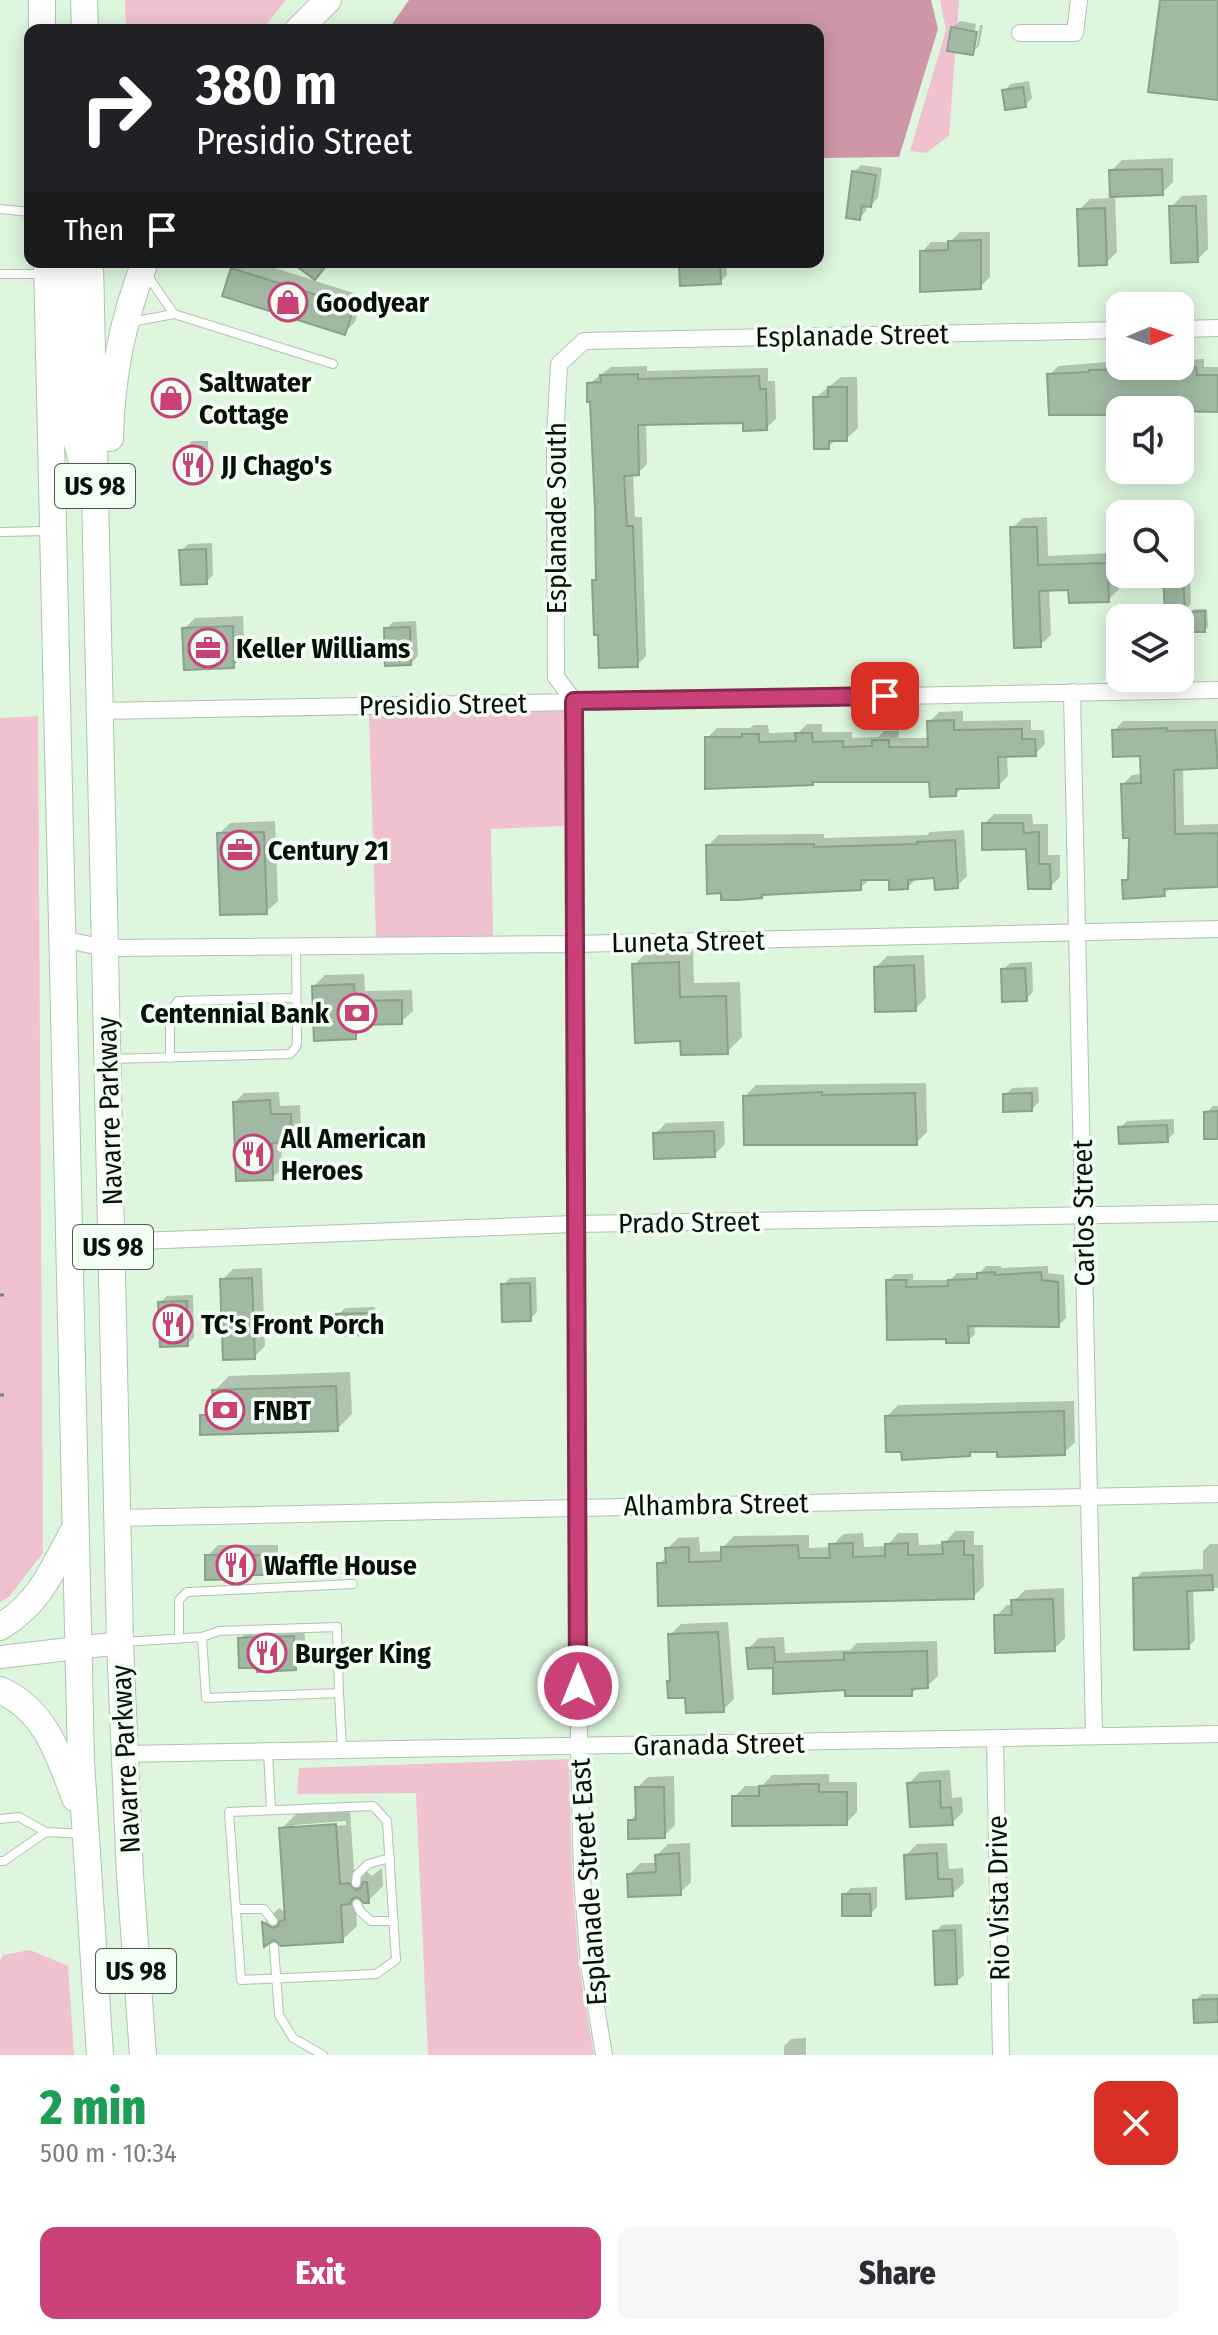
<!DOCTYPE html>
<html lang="en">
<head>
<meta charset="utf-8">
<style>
	:root { --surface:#fff; --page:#f7f7f7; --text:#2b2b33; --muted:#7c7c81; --accent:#ca4078 }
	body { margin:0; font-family:"Fira Sans Condensed",sans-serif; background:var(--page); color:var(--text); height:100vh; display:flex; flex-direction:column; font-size:30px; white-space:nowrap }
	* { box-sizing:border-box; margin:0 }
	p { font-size:26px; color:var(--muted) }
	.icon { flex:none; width:44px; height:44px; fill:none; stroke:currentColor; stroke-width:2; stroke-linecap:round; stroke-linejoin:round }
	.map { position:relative; height:2055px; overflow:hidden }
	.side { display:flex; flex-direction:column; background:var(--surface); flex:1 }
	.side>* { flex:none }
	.hud { position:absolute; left:24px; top:24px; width:800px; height:244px; border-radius:16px; box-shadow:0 4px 20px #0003; background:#202124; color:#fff; overflow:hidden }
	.needle { width:52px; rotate:88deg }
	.buttons { position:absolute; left:1106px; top:292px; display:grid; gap:16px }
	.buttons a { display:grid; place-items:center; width:88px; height:88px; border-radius:16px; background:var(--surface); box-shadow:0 4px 20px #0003; font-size:40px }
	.pin { position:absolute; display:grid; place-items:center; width:68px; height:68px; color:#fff; margin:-34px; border-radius:16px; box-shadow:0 4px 12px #0006 }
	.me { position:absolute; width:88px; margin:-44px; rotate:0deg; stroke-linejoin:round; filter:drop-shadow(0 0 6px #0008) }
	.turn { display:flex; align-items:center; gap:28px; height:168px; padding:0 40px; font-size:36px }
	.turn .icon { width:104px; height:104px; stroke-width:2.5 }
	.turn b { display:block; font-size:56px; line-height:68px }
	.then { display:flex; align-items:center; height:76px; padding:0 40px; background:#0003; gap:16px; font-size:30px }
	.round { display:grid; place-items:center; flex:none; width:84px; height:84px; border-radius:16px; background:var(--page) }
	.summary { display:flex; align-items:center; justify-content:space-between; height:136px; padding:0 40px }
	h1 { font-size:48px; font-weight:800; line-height:60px; color:#1e9e55 }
	.button { display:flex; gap:16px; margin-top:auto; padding:16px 40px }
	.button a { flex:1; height:92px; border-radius:16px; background:var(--accent); color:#fff; font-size:32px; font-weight:800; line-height:92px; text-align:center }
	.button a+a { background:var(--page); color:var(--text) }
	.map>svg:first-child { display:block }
	.green { fill:#f0c2cf }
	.water { fill:#ce96a7 }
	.shadow { fill:#0003; fill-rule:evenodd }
	.building { fill:#a1b9a2; stroke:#89a189; stroke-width:2 }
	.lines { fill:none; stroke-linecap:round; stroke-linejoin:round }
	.service-casing { stroke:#adc5ad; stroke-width:10 }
	.minor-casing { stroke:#adc5ad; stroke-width:18 }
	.secondary-casing { stroke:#adc5ad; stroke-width:24 }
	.trunk-casing { stroke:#adc5ad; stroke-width:28 }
	.path { stroke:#748575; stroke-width:3; stroke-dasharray:6 6; stroke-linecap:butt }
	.service { stroke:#fff; stroke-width:8 }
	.minor { stroke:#fff; stroke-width:16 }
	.secondary { stroke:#fff; stroke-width:22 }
	.trunk { stroke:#fff; stroke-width:26 }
	.route-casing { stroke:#832a4e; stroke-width:20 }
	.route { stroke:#ca4078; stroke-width:14 }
	.labels { text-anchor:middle; stroke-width:7; stroke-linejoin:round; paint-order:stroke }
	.shield { fill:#f4fff4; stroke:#4f5850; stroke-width:2 }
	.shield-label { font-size:26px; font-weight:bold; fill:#081109 }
	.poi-label { font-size:28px; font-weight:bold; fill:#081109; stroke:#f4fff4; text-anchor:start }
	.street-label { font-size:28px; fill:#081109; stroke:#f4fff4 }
</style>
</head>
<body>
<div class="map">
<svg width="1218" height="2055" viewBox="0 0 1218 2055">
	<rect width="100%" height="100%" fill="#ddf6dd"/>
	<!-- green -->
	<path class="green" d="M125,0H286L262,30H126Z
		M940,0H959L949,136L926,153L910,151L946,30Z
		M564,710V826L491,829L493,936L376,938L369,714Z
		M38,716L43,1553L9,1597L0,1602V718Z
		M569,1759L572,1879L579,1965L594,2055H428L416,1793L297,1794L299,1768Z
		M30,1950L68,1966L74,2055H0V1961L3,1955Z"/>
	<!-- water -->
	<path class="water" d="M409,0H931L938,29L899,157L818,158V30H388Z"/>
	<!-- shadow -->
	<path class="shadow" d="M960,21L976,24L972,48H976L980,25H983L979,46L972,53L953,28Z
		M1029,81L1032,98L1025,105L1004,91L1011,84Z
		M1173,158V182L1162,193L1115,194L1117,252L1106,263L1079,210L1090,199L1112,198L1111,171L1122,160Z
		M861,165L882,168L878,198L871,205H867L866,211L859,218L854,172Z
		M1207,195L1208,249L1197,260L1171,207L1182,196Z
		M960,232H990V277L980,287L922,252L931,242H950Z
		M240,262H256L363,296L355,322L344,333L232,269Z
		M683,262H726L727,275L720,282L682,264Z
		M757,262H774L770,266H757Z
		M1204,359V367H1218V410H1120L1051,413L1049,375L1058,366L1120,361V366H1180V360Z
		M647,366V371L768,368V381H775L776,419L766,428L745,421L646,422L647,464L638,473L633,474L635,517H642L646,656L637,665L594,581L598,577L597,509L589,384L611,367Z
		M841,377H857L858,428L846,439H837L828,447L815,398Z
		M163,382L188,385L187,400L180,407L156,389Z
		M192,441H208L209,472L202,480L185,448Z
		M1047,517L1048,556L1112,553L1120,546V570L1119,589L1108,600L1070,588H1049L1051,635L1040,645L1012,528L1023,518Z
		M212,543L213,575L206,582L181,551L188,544Z
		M1180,568H1190L1191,604L1184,611L1167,574H1180Z
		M1194,609H1207L1208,627L1205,630L1191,612Z
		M243,616L245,655L233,666L184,629L195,618Z
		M416,621L418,656L411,663L386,629L393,622Z
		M963,711V721L1031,720V730H1044L1045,744L1035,754L1007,755L1008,776L998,786L963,787L956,794L931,780H815L812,783L707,738L717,728H750L754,725H768L769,733L799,732L807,724H822V732H852V738L878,737L884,731H899L898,738H930L929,722L939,712Z
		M1123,721H1218V766L1183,768L1184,825L1218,824V885L1171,887L1164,894L1124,881L1130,875L1131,836L1123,784L1132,775L1143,774L1142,754L1114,731Z
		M994,814H1032L1033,824H1048V855H1060V877L1050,887L1028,847L984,824Z
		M275,821L278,901L266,912L219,834L230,823Z
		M964,830L967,876L957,886L936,876L918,877L908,887L891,878H871L860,888L764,893L761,896L708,846L718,835L824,834V838L927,835L930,832Z
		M693,948L694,983L740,982L742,1037L727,1052L682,1039L634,965L649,950Z
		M924,955L926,998L915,1009L876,967L887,956Z
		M1032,962L1033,992L1026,999L1003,970L1010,963Z
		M364,974L365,991L412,990L413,1011L401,1022L366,1023L355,1037L314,986L325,975Z
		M926,1083L927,1132L916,1143L745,1096L756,1085Z
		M1038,1087L1039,1102L1032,1109L1005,1095L1012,1088Z
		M279,1092L280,1106L300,1105L301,1131L291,1140H281L282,1169L272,1178L235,1102L244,1093Z
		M1213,1106H1218V1137L1206,1113Z
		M1174,1119V1133L1167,1140L1120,1128L1127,1121Z
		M724,1121L725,1144L714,1155L655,1134L666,1123Z
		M986,1266H1001V1268L1048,1266V1273L1064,1275L1066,1318L1059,1325L974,1324L975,1334L968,1341L948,1337L888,1281L895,1274H913V1280H950L957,1273H980Z
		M262,1268L265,1346L254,1357L222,1280L233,1269Z
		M536,1277L537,1312L530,1319L503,1285L510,1278Z
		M193,1295L194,1337L187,1344L160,1303L167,1296Z
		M375,1307L376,1326L369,1333L338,1315L345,1308Z
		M350,1372L352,1414L337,1429L202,1416L214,1404V1391L229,1376Z
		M1074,1401L1075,1442L1064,1453L999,1450H973L969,1454L887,1416L898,1405Z
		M955,1531H974V1545H983L984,1586L973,1597L659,1564L667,1556V1549L678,1538L699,1537L700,1552L723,1551V1547L734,1536L809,1535V1548L832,1547L843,1534L863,1533L864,1547L887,1546L898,1533H918L919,1545L944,1544Z
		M1210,1544H1218V1588L1193,1589L1195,1640L1188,1647L1135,1579L1142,1572L1203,1569V1551Z
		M218,1545H278V1562L267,1573H252L248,1577L207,1556Z
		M1064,1588L1065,1638L1054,1649L996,1616L1007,1605H1014V1601L1025,1590Z
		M728,1622L734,1699L723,1710L687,1696L669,1681L672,1679L670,1635L681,1624Z
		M304,1625L306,1657L295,1668L240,1639L251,1628Z
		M784,1637L785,1653L850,1650L857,1643L937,1641L938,1676L927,1686L918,1687L911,1694L847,1688L774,1665L748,1649L759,1638Z
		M950,1770L952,1798L962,1797L963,1812L952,1823L909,1783L920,1772Z
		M829,1774V1782H857V1812L846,1823L734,1797L745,1786H762L772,1775Z
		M674,1776L675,1825L664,1836L630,1821L637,1813V1788L648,1777Z
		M350,1810L354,1870L364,1869L372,1876L382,1868L383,1886L368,1901L355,1893L357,1926L342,1940L275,1938L266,1943L264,1923L279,1908L286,1913L281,1829L296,1814ZM346,1821V1825L294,1829V1825Z
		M690,1843L691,1882L680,1893L629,1875L640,1863H658L657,1855L668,1844Z
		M947,1843L949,1869L963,1868L964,1883L952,1894L906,1855L917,1844Z
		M877,1887V1907L870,1914L844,1895L851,1888Z
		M962,1924L964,1975L956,1982L935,1932L942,1925Z
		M1202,1994H1218V2020L1195,2001Z
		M806,2038V2055H784V2046L791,2039Z"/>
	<!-- building -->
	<path class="building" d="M1160,0H1218V100L1148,92Z
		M951,27L977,32L973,55L947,51Z
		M1023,87L1026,107L1005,110L1002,90Z
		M1162,169L1163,195L1110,197L1109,170Z
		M852,171L876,175L871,207L862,206L860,220L846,218Z
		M1169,206H1196L1198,262L1171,263Z
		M1105,208L1107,265L1079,266L1077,209Z
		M981,240V289L920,292V251L948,250V241Z
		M291,262H329L315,280Z
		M706,262H720L721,284L680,286L679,263Z
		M231,268L354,307L345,335L222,296Z
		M1196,367L1197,375H1218V412L1119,410V415H1049L1047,374L1089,372V370Z
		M638,374V379L759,376L760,389H766L767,430L743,431V423L638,425L639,475L624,476L627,526H633L638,667L599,668L598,635H594L592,580H596L595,509L590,402H587V383L601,382L600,375Z
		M828,387H847V441H829V449H814L813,397H828Z
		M154,388L182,392L180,409L153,406Z
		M202,447L203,482H184L183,448Z
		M1010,527H1037L1038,565L1107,563L1106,556L1120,555V572H1108L1109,602L1069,603L1068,590L1039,591L1041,647L1014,648Z
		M206,549L207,584L181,585L179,550Z
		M1163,574H1183L1185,612L1165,613Z
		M1205,611V632H1190L1189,612Z
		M233,626L234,668L184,670L182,628Z
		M410,627L411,665L385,666L384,628Z
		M954,720V730L1022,729V739H1035L1036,756L998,757L999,788L956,789V796L930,797L929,782H813V785L705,789V737H742V734H759V742L796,741L795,733H812L813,742L843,741V747L872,746V740H889V747H928L927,721Z
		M1167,728V731L1215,730L1218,768L1174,770L1175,834L1218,833V887L1164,889L1165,896L1123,899L1122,880H1128L1129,838H1123L1121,784L1141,783L1140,756L1113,757L1112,730Z
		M982,823H1023L1024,833L1039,832V864H1050L1051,889H1028L1026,849L982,850Z
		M264,832L267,914L220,915L217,833Z
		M955,840L958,888L935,890L934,878L908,880V889L889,890V880H861V890L762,895V898L739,900H721V893L707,894L706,845L814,844V847L917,844V842Z
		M679,962L680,997L726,996L728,1054L681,1055L680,1041L635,1043L632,964Z
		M914,965L916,1011L875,1012L874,967Z
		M1025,968L1027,1001L1002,1002L1001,969Z
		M354,984L355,1001L402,1000V1024L356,1025V1039L314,1041L312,986Z
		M822,1092V1095L915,1093L917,1145H744L743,1096Z
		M1032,1093V1111L1003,1112V1094Z
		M270,1100L271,1114H291L292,1142L272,1143L273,1180L236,1181L233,1102Z
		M1218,1111V1139H1204V1112Z
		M1167,1125L1168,1142L1119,1144L1118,1127Z
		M714,1131L715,1157L654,1159L653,1133Z
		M995,1272V1275L1041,1272L1042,1280L1058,1282L1059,1327L968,1326L969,1343H946V1339L887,1340L886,1280H907L906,1287L948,1286V1280L977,1279V1273Z
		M252,1278L255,1359L223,1360L220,1279Z
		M530,1283L531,1321L502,1322L501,1284Z
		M187,1301L188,1346L160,1347L158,1302Z
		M369,1313L370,1335L337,1336L336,1314Z
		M336,1386L338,1431L200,1435V1415H213L212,1390Z
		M1064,1411L1065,1455L997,1457V1452H970V1456L902,1460L901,1452H886L885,1416Z
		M964,1541V1555H973L974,1599L658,1606L657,1563H666L665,1548L689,1547V1562L721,1561V1547L798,1545L799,1558H830L829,1544L853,1543V1557L885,1556V1544L908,1543V1555L943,1554L942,1542Z
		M205,1555H268V1575H249V1579L205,1580Z
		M1212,1575L1213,1590L1187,1591L1189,1649L1134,1650L1133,1578Z
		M1053,1599L1055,1651L995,1653L994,1615H1012L1011,1600Z
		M718,1632L724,1712L686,1713L685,1698H668L667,1681H670L668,1634Z
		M294,1636L296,1670L257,1672V1668H239L238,1638Z
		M774,1647L775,1662L844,1660V1653L927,1651L928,1688L912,1689V1696H845V1690L773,1694V1668L748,1669L746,1648Z
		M940,1781L941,1808L951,1807L953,1825L910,1827L907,1783Z
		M801,1784H819V1792H847V1825L732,1826V1796H759V1786Z
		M635,1787H664L665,1838L628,1839V1820H636Z
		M336,1824L340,1884L349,1883L356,1890L361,1888L363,1882H367L369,1903H364L357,1897L352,1899L350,1904L341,1905L343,1942L281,1946L274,1940L264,1947L262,1922L273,1928L278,1926L280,1921L285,1920L279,1828Z
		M679,1853L681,1895L628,1897L627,1874L656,1872L655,1855Z
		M937,1853L938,1879H952L953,1896L906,1899L904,1855Z
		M842,1894H870L871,1916H842Z
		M955,1930L957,1984L935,1985L933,1931Z
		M1218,1999V2022L1194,2023L1193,2000Z"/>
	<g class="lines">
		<!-- service casing -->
		<g class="service-casing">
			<path id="service" d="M0,209L30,212
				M0,274H43
				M147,275L174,314
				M131,322L174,314L333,364
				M0,532L49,531
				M170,1058V1012L178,1001L296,998
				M110,1059L290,1054L296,1047L297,1042L296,946
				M202,1637L219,1631L337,1627L339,1693
				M179,1639V1600L187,1592L353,1584
				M124,1642L202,1637L206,1698L339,1693L342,1750
				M268,1751L271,1809
				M373,1806L387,1821L396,1960L376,1974L241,1980L229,1812Z
				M0,1819L19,1817L46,1832L83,1834
				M0,1861H4L46,1832
				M356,1883L357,1875L368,1864L390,1858
				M357,1904L360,1911L371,1921H394
				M236,1909H264L273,1921
				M274,1947L279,2015L293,2038L323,2055"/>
		</g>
		<!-- minor casing -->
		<g class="minor-casing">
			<path id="minor" d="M1020,33H1075L1079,0
				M1180,329L1218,328
				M1072,692L1094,1735
				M101,711L1218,690
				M62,939L105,948L574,944L1218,929
				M113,1242L574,1224L1218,1213
				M118,1518L1218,1494
				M995,1740L1001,2055
				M124,1754L1218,1734
				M604,2055L589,1964L582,1879L579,1746L574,701L556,677L555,439L559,364L584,341L1120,330"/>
		</g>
		<!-- secondary casing -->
		<g class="secondary-casing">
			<path id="secondary" d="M0,1657L120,1643"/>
		</g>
		<!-- trunk casing -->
		<g class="trunk-casing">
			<path id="trunk" d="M42,0V30
				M84,0L85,30
				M298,30L328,0
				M47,262L81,1761L100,2055
				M70,262L73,428L85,472
				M90,262L120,1643L130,1875L143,2055
				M110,438C111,377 123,319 145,262
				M0,1627C41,1602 52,1570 74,1530
				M0,1690C46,1710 59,1756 75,1798"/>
		</g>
		<!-- path -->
		<path class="path" d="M0,1295H4
			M0,1395H4"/>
		<!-- service -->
		<use href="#service" class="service"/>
		<!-- minor -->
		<use href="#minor" class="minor"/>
		<!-- secondary -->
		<use href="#secondary" class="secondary"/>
		<!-- trunk -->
		<use href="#trunk" class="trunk"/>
	</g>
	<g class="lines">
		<!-- route casing -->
		<g class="route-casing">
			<path id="route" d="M578,1686L574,701L885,696"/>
		</g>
		<!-- route -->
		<use href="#route" class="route"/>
	</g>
	<!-- icons -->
	<defs>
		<g id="shop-ring" transform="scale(2)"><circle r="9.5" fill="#f4fff4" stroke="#ca4078" stroke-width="1.5"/><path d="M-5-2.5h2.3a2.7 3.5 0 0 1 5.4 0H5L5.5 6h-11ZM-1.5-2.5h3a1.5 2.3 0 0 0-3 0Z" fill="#ca4078"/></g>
		<g id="restaurant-ring" transform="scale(2)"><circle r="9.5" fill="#f4fff4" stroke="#ca4078" stroke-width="1.5"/><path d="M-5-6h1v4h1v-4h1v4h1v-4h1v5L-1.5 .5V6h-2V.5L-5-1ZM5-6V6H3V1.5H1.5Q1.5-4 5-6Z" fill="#ca4078"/></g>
		<g id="office-ring" transform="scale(2)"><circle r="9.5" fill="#f4fff4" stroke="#ca4078" stroke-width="1.5"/><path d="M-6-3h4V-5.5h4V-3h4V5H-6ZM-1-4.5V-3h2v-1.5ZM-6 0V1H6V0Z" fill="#ca4078"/></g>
		<g id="bank-ring" transform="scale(2)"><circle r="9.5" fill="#f4fff4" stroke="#ca4078" stroke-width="1.5"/><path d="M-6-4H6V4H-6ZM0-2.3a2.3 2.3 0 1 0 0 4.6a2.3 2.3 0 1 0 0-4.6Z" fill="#ca4078"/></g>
	</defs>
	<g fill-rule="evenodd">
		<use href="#shop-ring" x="288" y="302"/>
		<use href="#shop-ring" x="171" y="398"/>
		<use href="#restaurant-ring" x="193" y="465"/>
		<use href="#office-ring" x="208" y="648"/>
		<use href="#office-ring" x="240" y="850"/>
		<use href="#bank-ring" x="357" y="1013"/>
		<use href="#restaurant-ring" x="253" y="1154"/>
		<use href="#restaurant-ring" x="173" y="1324"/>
		<use href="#bank-ring" x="225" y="1410"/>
		<use href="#restaurant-ring" x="236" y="1565"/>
		<use href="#restaurant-ring" x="267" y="1653"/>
	</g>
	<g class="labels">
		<!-- shield labels -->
		<g class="shield">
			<rect x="55" y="464" width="80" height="44" rx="6"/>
			<rect x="73" y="1225" width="80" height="44" rx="6"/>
			<rect x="96" y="1949" width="80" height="44" rx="6"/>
		</g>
		<g class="shield-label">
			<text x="95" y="495">US 98</text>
			<text x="113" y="1256">US 98</text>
			<text x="136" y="1980">US 98</text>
		</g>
		<!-- poi labels -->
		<g class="poi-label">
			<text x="316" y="312">Goodyear</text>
			<text x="199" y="392">Saltwater<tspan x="199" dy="32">Cottage</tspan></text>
			<text x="221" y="475">JJ Chago's</text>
			<text x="236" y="658">Keller Williams</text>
			<text x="268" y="860">Century 21</text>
			<text x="329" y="1023" text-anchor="end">Centennial Bank</text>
			<text x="281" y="1148">All American<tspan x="281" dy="32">Heroes</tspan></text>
			<text x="201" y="1334">TC's Front Porch</text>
			<text x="253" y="1420">FNBT</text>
			<text x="264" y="1575">Waffle House</text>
			<text x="295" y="1663">Burger King</text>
		</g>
		<!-- street labels -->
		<g class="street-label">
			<text transform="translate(852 335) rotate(-1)" y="10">Esplanade Street</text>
			<text transform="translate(556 518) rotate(-90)" y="10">Esplanade South</text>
			<text transform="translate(443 704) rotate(-1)" y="10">Presidio Street</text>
			<text transform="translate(688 941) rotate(-1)" y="10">Luneta Street</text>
			<text transform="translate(109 1111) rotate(-92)" y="10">Navarre Parkway</text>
			<text transform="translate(1083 1213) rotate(-91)" y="10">Carlos Street</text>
			<text transform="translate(689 1222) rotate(-1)" y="10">Prado Street</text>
			<text transform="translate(716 1504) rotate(-1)" y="10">Alhambra Street</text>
			<text transform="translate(719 1744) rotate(-1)" y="10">Granada Street</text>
			<text transform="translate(125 1759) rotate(-93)" y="10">Navarre Parkway</text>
			<text transform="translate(588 1882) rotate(-94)" y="10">Esplanade Street East</text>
			<text transform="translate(998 1898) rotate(-91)" y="10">Rio Vista Drive</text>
		</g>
	</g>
</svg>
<div class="buttons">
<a><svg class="needle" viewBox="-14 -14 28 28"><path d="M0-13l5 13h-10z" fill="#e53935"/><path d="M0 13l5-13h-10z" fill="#7c7c81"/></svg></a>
<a><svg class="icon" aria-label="sound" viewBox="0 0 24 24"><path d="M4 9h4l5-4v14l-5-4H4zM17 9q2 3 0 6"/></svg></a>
<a><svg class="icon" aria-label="search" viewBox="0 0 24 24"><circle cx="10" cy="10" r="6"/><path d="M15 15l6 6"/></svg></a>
<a><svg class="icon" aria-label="layers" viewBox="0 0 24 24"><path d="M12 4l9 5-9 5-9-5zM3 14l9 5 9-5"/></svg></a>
</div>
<div class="pin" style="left:885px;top:696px;background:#d93025"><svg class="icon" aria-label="arrive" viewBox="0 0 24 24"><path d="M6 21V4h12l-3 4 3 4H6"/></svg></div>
<svg class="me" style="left:578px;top:1686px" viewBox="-20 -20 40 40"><circle r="17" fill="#ca4078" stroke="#fff" stroke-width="3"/><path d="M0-11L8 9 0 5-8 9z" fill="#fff"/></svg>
<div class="hud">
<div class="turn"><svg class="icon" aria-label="right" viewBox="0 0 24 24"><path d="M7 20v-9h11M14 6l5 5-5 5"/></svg><div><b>380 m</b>Presidio Street</div></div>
<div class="then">Then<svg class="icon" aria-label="arrive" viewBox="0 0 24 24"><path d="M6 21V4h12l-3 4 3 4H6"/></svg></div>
</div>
</div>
<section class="side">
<div class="summary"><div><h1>2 min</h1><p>500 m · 10:34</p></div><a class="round" style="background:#d93025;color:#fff"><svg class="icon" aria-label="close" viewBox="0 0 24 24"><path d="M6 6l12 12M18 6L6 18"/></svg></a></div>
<div class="button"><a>Exit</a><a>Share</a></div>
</section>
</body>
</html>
